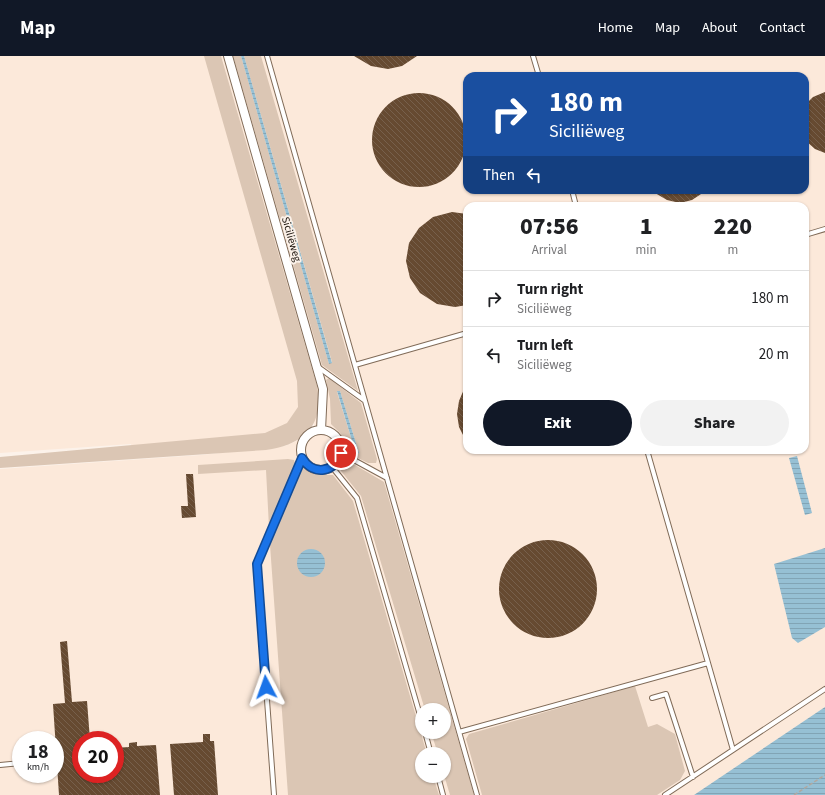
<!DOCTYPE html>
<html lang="en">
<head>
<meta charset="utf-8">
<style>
	:root { --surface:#fff; --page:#f2f2f2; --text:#202124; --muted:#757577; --line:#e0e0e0; --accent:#111827 }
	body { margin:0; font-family:"Source Sans 3",sans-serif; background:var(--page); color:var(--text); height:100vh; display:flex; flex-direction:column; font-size:15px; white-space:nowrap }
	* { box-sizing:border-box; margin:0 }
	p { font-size:13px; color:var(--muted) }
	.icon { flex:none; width:22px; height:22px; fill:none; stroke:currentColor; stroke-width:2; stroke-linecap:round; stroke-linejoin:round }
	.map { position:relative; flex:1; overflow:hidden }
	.details { position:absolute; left:463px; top:146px; width:346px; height:252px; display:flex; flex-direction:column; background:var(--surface); border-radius:12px; box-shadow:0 1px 3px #0004 }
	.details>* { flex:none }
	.banner { position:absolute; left:463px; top:16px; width:346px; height:122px; border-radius:12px; box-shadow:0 1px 3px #0004; background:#1a4fa0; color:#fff; overflow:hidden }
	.controls { position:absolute; left:415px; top:647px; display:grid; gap:8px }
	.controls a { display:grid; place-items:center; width:36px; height:36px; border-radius:50%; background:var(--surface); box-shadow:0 1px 3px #0004; font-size:20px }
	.speed { position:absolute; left:12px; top:675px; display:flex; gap:8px; font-size:20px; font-weight:700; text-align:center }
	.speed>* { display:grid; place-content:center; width:52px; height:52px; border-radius:50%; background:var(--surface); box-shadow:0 1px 3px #0004; line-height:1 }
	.speed small { font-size:10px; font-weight:400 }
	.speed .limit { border:6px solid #d22; background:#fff; color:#111 }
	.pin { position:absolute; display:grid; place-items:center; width:34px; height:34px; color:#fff; margin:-17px; border:2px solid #fff; border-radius:50%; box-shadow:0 1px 4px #0007 }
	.me { position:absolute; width:44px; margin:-22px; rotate:356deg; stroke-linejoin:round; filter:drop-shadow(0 0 3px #0008) }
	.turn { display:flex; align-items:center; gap:14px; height:84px; padding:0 20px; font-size:18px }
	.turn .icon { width:52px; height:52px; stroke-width:2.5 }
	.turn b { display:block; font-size:28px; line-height:34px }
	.then { display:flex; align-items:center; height:38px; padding:0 20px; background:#0003; gap:8px; font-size:15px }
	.eta { display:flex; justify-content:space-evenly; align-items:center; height:68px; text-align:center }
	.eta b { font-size:24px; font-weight:800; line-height:28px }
	.cta { display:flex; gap:8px; margin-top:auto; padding:8px 20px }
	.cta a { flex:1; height:46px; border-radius:24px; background:var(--accent); color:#fff; font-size:16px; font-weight:800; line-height:46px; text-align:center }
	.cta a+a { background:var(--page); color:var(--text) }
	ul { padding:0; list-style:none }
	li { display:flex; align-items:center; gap:12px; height:56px; padding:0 20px; border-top:1px solid var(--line) }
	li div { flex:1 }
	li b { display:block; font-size:15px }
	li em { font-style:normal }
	header { display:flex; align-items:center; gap:24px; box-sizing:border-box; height:56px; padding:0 20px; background:var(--accent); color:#fff }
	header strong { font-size:19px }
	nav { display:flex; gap:22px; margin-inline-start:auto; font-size:14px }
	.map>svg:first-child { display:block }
	.built { fill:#fce9da; fill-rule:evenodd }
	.grass { fill:#dbc6b4; fill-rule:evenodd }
	.water { fill:url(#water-rules) }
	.building { fill:url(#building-back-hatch) }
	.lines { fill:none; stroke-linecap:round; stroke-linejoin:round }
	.service-casing { stroke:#806b58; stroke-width:6 }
	.minor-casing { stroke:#806b58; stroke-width:10 }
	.path { stroke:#b1a8a0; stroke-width:1.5; stroke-dasharray:4 2; stroke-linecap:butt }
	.service { stroke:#fff; stroke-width:4 }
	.minor { stroke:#fff; stroke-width:8 }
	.route-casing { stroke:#114b97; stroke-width:10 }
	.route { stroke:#1a73e8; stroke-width:7 }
	.labels { text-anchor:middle; stroke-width:4; stroke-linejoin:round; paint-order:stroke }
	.street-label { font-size:11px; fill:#1b130c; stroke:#fcf2ea }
</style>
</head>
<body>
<header>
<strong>Map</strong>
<nav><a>Home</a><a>Map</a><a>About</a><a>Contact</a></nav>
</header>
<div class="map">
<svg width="825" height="739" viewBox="0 0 825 739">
	<defs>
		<pattern id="water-rules" width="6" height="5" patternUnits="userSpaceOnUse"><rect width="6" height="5" fill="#96c0d4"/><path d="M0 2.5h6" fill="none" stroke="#81a4b5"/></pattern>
		<pattern id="building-back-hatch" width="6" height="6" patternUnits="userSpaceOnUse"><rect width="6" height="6" fill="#664a31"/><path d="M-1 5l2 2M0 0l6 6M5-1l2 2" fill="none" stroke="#77604c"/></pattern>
	</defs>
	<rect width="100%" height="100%" fill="#fcf2ea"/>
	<!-- built -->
	<path class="built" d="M0,0H206L298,322V360L276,377L133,396L131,388L0,397Z
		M214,0H825V667L719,739H0V413L201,399L285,390L316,376ZM467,20H805V134H467ZM467,150H805V394H467ZM422,654H444V676H422ZM21,684H55V718H21ZM81,684H115V718H81ZM422,698H444V720H422Z"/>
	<!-- grass -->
	<path class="grass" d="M204,0H221L317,330C324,370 305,388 266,394L0,412V401L265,377L287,367L298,351L297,325Z
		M233,0H241L329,308L332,306L244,0H261L358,335L322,309Z
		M329,322L361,347L377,403L376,407H368L354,400L346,390L340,377L331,368L330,343L326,324ZM340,335L359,397L356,398L337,336Z
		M288,403L294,404L295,407L269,471L266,414L198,418V409Z
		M345,406H350L384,426L474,739H450L444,719V698H438L431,676H444V654H425L361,440L341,415V409Z
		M302,411L317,419H333L353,445L427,698H422V720H433L439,739H288L270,489Z
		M635,630L648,671L657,668L675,678L685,715L680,724L657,739H482L466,683L469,678Z"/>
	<!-- water -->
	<path class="water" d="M241,0H244L332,307L329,308Z
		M337,335H340L359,397L356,398Z
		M797,400L812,457L805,459L789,402Z
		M825,492V571L798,587L792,582L774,508Z
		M297 507a14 14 0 1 1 28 0a14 14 0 1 1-28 0Z
		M825,651V739H694Z"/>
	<!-- building -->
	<path class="building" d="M354,0H417L402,10L388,13L371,10Z
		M825,36V97L815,93L805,84V49L813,41Z
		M372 84a47 47 0 1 1 94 0a47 47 0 1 1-94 0Z
		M650,134H707L692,144L680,147L667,144Z
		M452,156L467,158V249L455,251L437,248L420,237L410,222L406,205L409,187L419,172L433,161Z
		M467,326V387L459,371L457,358L459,345Z
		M186,418H193L196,461L182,462L181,450H188Z
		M499 533a49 49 0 1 1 98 0a49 49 0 1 1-98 0Z
		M67,585L72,646L87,645L90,684H81V718H115V692L129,691V687L137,686V690L156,689L160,739H59L53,648L65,647L60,586Z
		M203,678H210V685H214L218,739H174L170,688L203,686Z"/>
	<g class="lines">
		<!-- service casing -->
		<g class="service-casing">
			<path id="service" d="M267,0L477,739
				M533,0L539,20
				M572,134L576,150
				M805,179L825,173
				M355,309L467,277
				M318,311L364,344
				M647,394L733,694
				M341,397L387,422
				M332,411L357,442L422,666
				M652,642L666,638L693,721
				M425,676L431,698
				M459,676L708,607
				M0,709L21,707
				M438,720L443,739
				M274,739L257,508L302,402
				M665,739L825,633"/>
		</g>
		<!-- minor casing -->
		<g class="minor-casing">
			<path id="minor" d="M228,0L323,333L321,374
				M301 394a20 20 0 1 1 40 0a20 20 0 1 1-40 0Z"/>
		</g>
		<!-- path -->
		<path class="path" d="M794,739L825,719"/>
		<!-- service -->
		<use href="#service" class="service"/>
		<!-- minor -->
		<use href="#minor" class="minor"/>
	</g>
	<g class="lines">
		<!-- route casing -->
		<g class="route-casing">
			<path id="route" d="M266,631L257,508L302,402C313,420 335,417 341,397"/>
		</g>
		<!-- route -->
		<use href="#route" class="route"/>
	</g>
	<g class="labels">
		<!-- street labels -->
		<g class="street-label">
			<text transform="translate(292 183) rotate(74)" y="4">Siciliëweg</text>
		</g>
	</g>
</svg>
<div class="controls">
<a>+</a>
<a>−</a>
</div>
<div class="speed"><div>18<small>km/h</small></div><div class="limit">20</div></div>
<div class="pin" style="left:341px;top:397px;background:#d93025"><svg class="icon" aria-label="arrive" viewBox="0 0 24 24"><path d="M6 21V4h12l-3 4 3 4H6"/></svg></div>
<svg class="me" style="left:266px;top:631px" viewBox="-20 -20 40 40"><path d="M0-17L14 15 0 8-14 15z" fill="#1a73e8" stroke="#fff" stroke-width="4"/></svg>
<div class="banner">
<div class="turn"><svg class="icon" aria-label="right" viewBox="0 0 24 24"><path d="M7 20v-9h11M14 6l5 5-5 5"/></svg><div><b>180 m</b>Siciliëweg</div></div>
<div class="then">Then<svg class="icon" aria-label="left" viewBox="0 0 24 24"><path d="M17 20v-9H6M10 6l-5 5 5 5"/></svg></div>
</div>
<section class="details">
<div class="eta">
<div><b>07:56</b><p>Arrival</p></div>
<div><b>1</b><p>min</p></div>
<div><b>220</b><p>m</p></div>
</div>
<ul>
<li><svg class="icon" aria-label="right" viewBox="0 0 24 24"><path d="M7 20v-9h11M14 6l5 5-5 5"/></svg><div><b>Turn right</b><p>Siciliëweg</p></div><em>180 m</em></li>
<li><svg class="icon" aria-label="left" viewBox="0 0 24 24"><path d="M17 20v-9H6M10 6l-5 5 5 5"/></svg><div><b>Turn left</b><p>Siciliëweg</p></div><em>20 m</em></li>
</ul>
<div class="cta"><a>Exit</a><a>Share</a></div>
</section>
</div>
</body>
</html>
